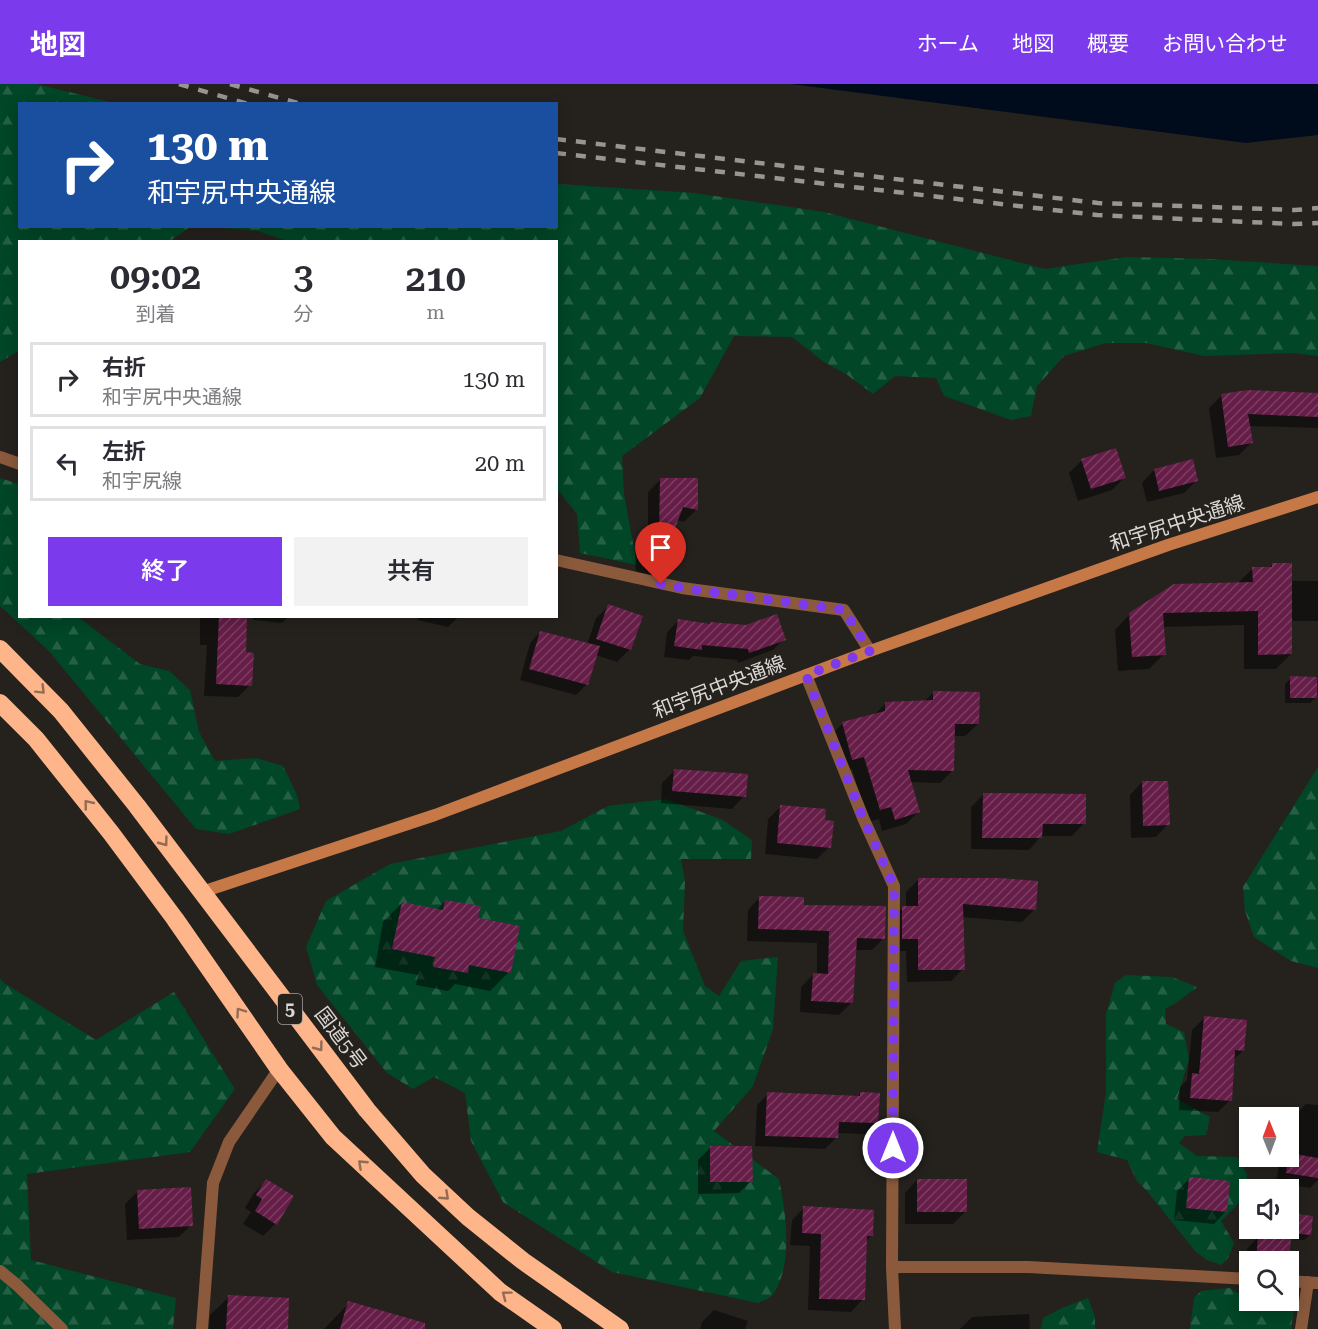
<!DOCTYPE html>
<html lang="ja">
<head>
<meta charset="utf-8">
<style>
	:root { --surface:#fff; --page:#f2f2f3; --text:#2b2b33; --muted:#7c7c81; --line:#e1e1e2; --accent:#7c3aed }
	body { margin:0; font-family:"Roboto Serif","Noto Sans JP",serif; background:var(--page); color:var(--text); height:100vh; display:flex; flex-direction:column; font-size:22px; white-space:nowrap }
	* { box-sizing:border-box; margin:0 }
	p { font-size:20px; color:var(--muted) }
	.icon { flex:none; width:33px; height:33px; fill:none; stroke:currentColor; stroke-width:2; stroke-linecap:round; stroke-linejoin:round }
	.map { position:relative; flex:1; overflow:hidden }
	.details { position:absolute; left:18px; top:156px; width:540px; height:378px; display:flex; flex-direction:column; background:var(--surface); border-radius:0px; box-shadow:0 3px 15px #0003 }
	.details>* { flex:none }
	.banner { position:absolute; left:18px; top:18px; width:540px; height:126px; border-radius:0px; box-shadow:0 3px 15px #0003; background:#1a4fa0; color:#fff; overflow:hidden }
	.needle { width:39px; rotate:359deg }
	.fabs { position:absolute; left:1239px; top:1023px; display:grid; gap:12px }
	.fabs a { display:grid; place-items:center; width:60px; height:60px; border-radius:0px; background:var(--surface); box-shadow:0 3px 15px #0003; font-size:30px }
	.pin { position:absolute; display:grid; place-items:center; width:51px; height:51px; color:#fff; margin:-62px -26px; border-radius:50% 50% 50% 0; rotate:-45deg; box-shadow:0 0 6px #0007 }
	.pin .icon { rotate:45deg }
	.me { position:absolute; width:66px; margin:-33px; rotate:0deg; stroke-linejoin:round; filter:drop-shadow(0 0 4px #0008) }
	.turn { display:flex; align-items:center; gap:21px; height:126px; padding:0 30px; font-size:27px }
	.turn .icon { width:78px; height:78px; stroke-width:2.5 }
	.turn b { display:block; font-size:42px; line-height:51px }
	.eta { display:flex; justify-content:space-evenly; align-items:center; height:102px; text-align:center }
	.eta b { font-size:36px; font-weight:600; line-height:42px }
	.cta { display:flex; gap:12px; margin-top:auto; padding:12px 30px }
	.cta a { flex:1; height:69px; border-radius:0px; background:var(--accent); color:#fff; font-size:24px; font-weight:600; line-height:69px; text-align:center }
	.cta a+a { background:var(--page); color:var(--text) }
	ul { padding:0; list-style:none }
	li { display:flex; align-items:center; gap:18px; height:75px; margin:0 12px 9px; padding:0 18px; border:3px solid var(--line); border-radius:0px }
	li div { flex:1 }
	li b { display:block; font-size:22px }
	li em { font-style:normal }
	header { display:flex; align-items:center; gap:36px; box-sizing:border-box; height:84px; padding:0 30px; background:var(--accent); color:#fff }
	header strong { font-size:28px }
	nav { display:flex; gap:33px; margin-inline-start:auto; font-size:21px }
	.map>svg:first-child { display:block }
	.forest { fill:url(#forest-firs) }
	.water { fill:#000b1c }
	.shadow { fill:#0007 }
	.building { fill:url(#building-hatch) }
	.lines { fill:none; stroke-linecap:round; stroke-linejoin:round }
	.street { stroke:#8b5a3c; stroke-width:12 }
	.secondary { stroke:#c67846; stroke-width:12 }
	.highway { stroke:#feb589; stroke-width:18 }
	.rail { stroke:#989592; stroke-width:4.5; stroke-dasharray:10 10; stroke-linecap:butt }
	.oneway { stroke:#926c54 }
	.route { stroke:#7c3aed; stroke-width:10; stroke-dasharray:0 18 }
	.labels { text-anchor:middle; stroke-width:6; stroke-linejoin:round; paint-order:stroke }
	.shield { fill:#25221e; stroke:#a4a19e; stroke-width:1.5 }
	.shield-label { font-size:18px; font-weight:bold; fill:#dad8d5 }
	.street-label { font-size:20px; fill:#dad8d5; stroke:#25221e }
</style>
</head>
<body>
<header>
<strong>地図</strong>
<nav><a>ホーム</a><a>地図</a><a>概要</a><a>お問い合わせ</a></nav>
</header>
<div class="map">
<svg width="1318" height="1245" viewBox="0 0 1318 1245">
	<defs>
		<pattern id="forest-firs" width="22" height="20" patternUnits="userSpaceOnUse" patternTransform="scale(1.5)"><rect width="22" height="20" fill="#004627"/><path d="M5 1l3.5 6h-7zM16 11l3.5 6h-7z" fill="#256045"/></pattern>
		<pattern id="building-hatch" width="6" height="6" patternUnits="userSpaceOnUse" patternTransform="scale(1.5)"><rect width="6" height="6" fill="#661e48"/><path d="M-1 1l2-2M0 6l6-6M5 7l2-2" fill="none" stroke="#7b3e62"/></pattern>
	</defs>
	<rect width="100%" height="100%" fill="#25221e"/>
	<!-- forest -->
	<path class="forest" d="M0,0H36L114,19L20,20V142L190,143L170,157L20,158L19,267L0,278Z
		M557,100L695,109L824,128L1045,185L1127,173L1210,175L1318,182V272L1292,269L1204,272L1146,259H1106L1064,272L1037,302L1031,332L1011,336L944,312L936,294L895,292L873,310L846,290L824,278L792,253L734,252L700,314L622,372L624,410L637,481L580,469L577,430L557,405L556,158L287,157L258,147L212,143L556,142Z
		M0,394L19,400L20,532L78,533L140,580L169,587L190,606L199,648L215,677L256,674L283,682L297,711L300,725L229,750L196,745L48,566L0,522Z
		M1318,683V884L1291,877L1254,853L1245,827L1243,803Z
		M666,715L723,736L752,756L751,775H681L685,797L683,847L705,902L719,912L741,877L778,873L773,945L753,1002L714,1047L779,1095C786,1128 793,1179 774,1209C771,1214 763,1217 758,1219L612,1188L503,1118L471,1057L465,1009L434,993L413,1005L387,989L317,901L306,863L326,817L390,780L561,747L608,722Z
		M1126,891L1172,893L1197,903L1176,919L1165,925L1166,940L1184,948L1189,975L1177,1015L1210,1033L1206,1051L1185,1052L1179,1059L1197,1072L1237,1073L1247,1090L1246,1112L1221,1137L1234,1159L1228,1174L1221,1181L1207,1176L1196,1168L1147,1107L1137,1097L1127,1076L1097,1068L1106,1008V930L1115,899Z
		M0,894L4,899L96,956L174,908L235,1005L190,1068L27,1090L31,1176L176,1214L173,1245H0Z
		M1230,1204L1260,1223L1264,1217L1288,1216L1289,1207L1296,1213L1291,1245H1190L1194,1214L1201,1207Z
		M1088,1214L1095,1233V1245H1041L1043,1234L1062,1224Z"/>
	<!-- water -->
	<path class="water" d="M791,0H1318V51L1246,59Z"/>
	<!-- shadow -->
	<path class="shadow" d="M1318,310V344L1249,342L1251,359L1239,371L1216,374L1209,324L1221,312Z
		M1082,376L1124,394L1112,406L1078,417L1069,389Z
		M1154,386L1197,396L1184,409L1147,418L1142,399Z
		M661,395L697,396L696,426L684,438L676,436L657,489L645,502L636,500L635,463L648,451V408Z
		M556,413L559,414L556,428Z
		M1272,481L1291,497H1318V537H1291V570L1276,585H1244V541L1162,543L1164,570L1149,585L1118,587L1115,546L1130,530L1238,499L1253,484H1269Z
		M609,522L641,533L629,566L617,578L596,571L587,600L576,611L520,596L530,559L540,548L587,561L596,534Z
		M200,532H245L244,570L250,601L238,613L204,612L207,561H200Z
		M254,532H289L282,539L253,536Z
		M418,532H459L448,543L418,536Z
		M678,537L709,541L710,539L746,543L784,555L773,566L738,579L737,576L693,572L689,576L664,573L667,548Z
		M1291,594L1316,613L1310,619H1285V600Z
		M934,608L978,640L965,652H953L952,687L940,699L910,698L918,728L906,740L882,747L879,735L868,738L852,685L840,688L830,652L843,639L873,632L886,619L924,618Z
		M675,686L744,712L732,725L661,719L662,699Z
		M1142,698L1168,740L1156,753L1131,754L1130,711Z
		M983,711L1084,739L1072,752H1041L1029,766L971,765V723Z
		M781,722L824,737L829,763L817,775L765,770L768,735Z
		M919,795L1035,825L1022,838L962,833L963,885L951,897L907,898L906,867H890V836L903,823H906V808Z
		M760,813L803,823L884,854L872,866H854L852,918L839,931L800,928L801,903L813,891H817V859L747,857L748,826Z
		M445,817L477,836L509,888L490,907L455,900L448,907L416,901L418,891L375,883L383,838L402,819L437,826Z
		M1204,934L1243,967L1233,976L1230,1016L1218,1028L1179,1026L1180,1003L1187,996L1192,946Z
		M861,1009L876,1039L865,1050L837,1049L836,1054L825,1065L755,1062L757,1021L768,1010L856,1014Z
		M1306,1020L1318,1021V1096L1310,1104L1276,1099L1279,1081L1289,1071H1292L1295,1031Z
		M710,1064L751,1097L739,1109L698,1110V1076Z
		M1189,1095L1226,1127L1214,1140L1174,1136L1177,1107Z
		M917,1096L965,1128L953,1140H905V1109Z
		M266,1097L275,1140L263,1152L243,1140L251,1128L245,1124L254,1109Z
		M138,1107L191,1141L179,1153L127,1156L125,1120Z
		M804,1124L871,1152L865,1158L863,1215L851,1228L808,1226L810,1162L790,1161L792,1136Z
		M1276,1144H1288L1310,1151L1304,1156L1290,1155L1287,1178H1250V1195H1243L1247,1165L1259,1152L1275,1154Z
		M229,1213L286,1245H209L210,1231Z
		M349,1219L401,1245H324Z
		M714,1226L748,1237L745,1245H700L702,1238Z
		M1029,1230L1030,1245H960L972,1233Z"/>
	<!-- building -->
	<path class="building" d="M1248,306L1318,309V333L1248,330L1253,359L1228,363L1221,310Z
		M1116,364L1126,394L1091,405L1081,375Z
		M1193,375L1198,397L1159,407L1154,385Z
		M660,394H698V426L683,423L658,490L648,488L647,449H659Z
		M1272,479H1292V570L1258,571V527L1163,529L1166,571L1132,573L1129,529L1174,500L1253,498L1252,483H1272Z
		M608,520L643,532L631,566L596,555Z
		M777,530L786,556L749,569L748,565L702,561V566L674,562L678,535L710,540V538L746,541Z
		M219,532H247L246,568L254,569L252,602L216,600Z
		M540,547L600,562L588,601L529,585Z
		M1290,592L1317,593V614H1290Z
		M933,607L980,608L979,640H955L954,687L908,686L920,728L895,736L891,723L880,726L864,673L852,676L842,638L885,627V618L933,616Z
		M674,685L748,690L746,713L672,707Z
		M1142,697H1168L1170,741L1143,742Z
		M983,709L1086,710V740H1043L1042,754H982Z
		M780,721L826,725L825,736L834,737L831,764L777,759Z
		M918,794H1000L1038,797L1036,826L963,820L965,886H918V855H902V822H918Z
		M759,812L804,813V821L886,822L885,855L857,854L853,919L811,917L813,889L828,890L829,847L758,845Z
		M445,816L481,822L478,834L520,842L511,889L469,881L468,889L433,883L435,873L392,865L402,818L443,826Z
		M1204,932L1247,936L1244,967L1235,966L1232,1017L1190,1014L1192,989L1199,990Z
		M767,1008L860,1012V1008L880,1009L878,1039L839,1038L838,1054L765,1052Z
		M710,1062H752L753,1098H710Z
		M1289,1069L1318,1074V1094L1286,1089Z
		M1189,1093L1230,1097L1227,1128L1186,1124Z
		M266,1095L294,1112L277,1141L255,1127L262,1115L256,1111Z
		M917,1095H967V1128H917Z
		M191,1103L193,1142L139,1145L137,1106Z
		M803,1122L874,1126L873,1152H867L865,1216L819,1215L821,1150L802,1149Z
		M1288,1129L1313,1132L1311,1151L1288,1149Z
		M1258,1151L1291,1155L1289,1178H1256Z
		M228,1211L289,1214L288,1245H226Z
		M348,1217L425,1239V1245H340Z"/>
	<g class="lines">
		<!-- street -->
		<path class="street" d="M0,373L20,380
			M556,476L682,504L844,526L870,567
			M806,591L864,736L894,802L892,1183L895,1245
			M892,1183H1028L1250,1195
			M0,1187L17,1201L62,1245
			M1288,1197L1318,1199
			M202,1245L213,1099L229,1058L279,985
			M1301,1245L1308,1198"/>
		<!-- secondary -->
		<path class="secondary" d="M202,808L435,731L870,567L1168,461L1318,413"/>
		<!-- highway -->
		<path class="highway" d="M0,565L61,627L137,722L367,1026L423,1091L468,1133L523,1177L620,1245
			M0,619L36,655L111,749L175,835L279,985L333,1053L500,1208L553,1245"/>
		<!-- rail -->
		<path class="rail" d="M179,0L248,20
			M230,0L301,20
			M556,55L1098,119L1295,126L1318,124
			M556,69L1097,131L1293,140L1318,139"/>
	</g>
	<!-- one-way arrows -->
	<defs><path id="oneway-chevron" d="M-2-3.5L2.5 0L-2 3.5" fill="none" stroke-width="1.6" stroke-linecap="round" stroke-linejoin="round" transform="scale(1.5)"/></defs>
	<g class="oneway">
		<use href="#oneway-chevron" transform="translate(41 606) rotate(45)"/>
		<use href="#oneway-chevron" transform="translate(88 720) rotate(-129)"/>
		<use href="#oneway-chevron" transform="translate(164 758) rotate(53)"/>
		<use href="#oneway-chevron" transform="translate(240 928) rotate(-125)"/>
		<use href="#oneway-chevron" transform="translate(319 963) rotate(53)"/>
		<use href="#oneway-chevron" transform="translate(362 1080) rotate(-137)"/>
		<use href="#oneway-chevron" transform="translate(445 1112) rotate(43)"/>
		<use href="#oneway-chevron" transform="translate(506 1211) rotate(-143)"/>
	</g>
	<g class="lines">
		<!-- route -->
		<path class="route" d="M661,500L682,504L844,526L870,567L806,591L864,736L894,802L893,1064"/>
	</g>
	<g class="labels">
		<!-- shield labels -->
		<rect class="shield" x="278" y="910" width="24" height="30" rx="4.5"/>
		<g class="shield-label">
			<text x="290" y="931">5</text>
		</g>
		<!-- street labels -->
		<g class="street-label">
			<text transform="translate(1177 439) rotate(-18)" y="7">和宇尻中央通線</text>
			<text transform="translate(719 603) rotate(-21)" y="7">和宇尻中央通線</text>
			<text transform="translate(341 954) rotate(53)" y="7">国道5号</text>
		</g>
	</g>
</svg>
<div class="fabs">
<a><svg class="needle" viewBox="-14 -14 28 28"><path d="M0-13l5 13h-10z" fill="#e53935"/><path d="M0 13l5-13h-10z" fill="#7c7c81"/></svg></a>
<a><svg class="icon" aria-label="sound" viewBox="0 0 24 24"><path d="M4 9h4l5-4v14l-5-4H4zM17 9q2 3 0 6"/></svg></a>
<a><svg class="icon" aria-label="search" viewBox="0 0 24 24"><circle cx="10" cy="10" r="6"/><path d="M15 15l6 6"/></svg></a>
</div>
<div class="pin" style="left:661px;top:500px;background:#d93025"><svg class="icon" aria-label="arrive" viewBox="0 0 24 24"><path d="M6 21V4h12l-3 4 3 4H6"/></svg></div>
<svg class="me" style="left:893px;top:1064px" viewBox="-20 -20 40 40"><circle r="17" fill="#7c3aed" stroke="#fff" stroke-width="3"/><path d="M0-11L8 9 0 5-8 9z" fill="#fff"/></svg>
<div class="banner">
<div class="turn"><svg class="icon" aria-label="right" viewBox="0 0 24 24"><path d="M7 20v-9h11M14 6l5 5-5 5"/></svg><div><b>130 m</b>和宇尻中央通線</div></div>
</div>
<section class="details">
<div class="eta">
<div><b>09:02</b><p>到着</p></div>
<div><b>3</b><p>分</p></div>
<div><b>210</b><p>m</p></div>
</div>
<ul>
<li><svg class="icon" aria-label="right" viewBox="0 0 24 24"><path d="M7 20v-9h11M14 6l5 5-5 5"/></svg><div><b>右折</b><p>和宇尻中央通線</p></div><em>130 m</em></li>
<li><svg class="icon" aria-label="left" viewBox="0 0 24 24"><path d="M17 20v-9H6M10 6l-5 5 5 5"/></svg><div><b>左折</b><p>和宇尻線</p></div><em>20 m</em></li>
</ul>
<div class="cta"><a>終了</a><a>共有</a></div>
</section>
</div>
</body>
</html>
